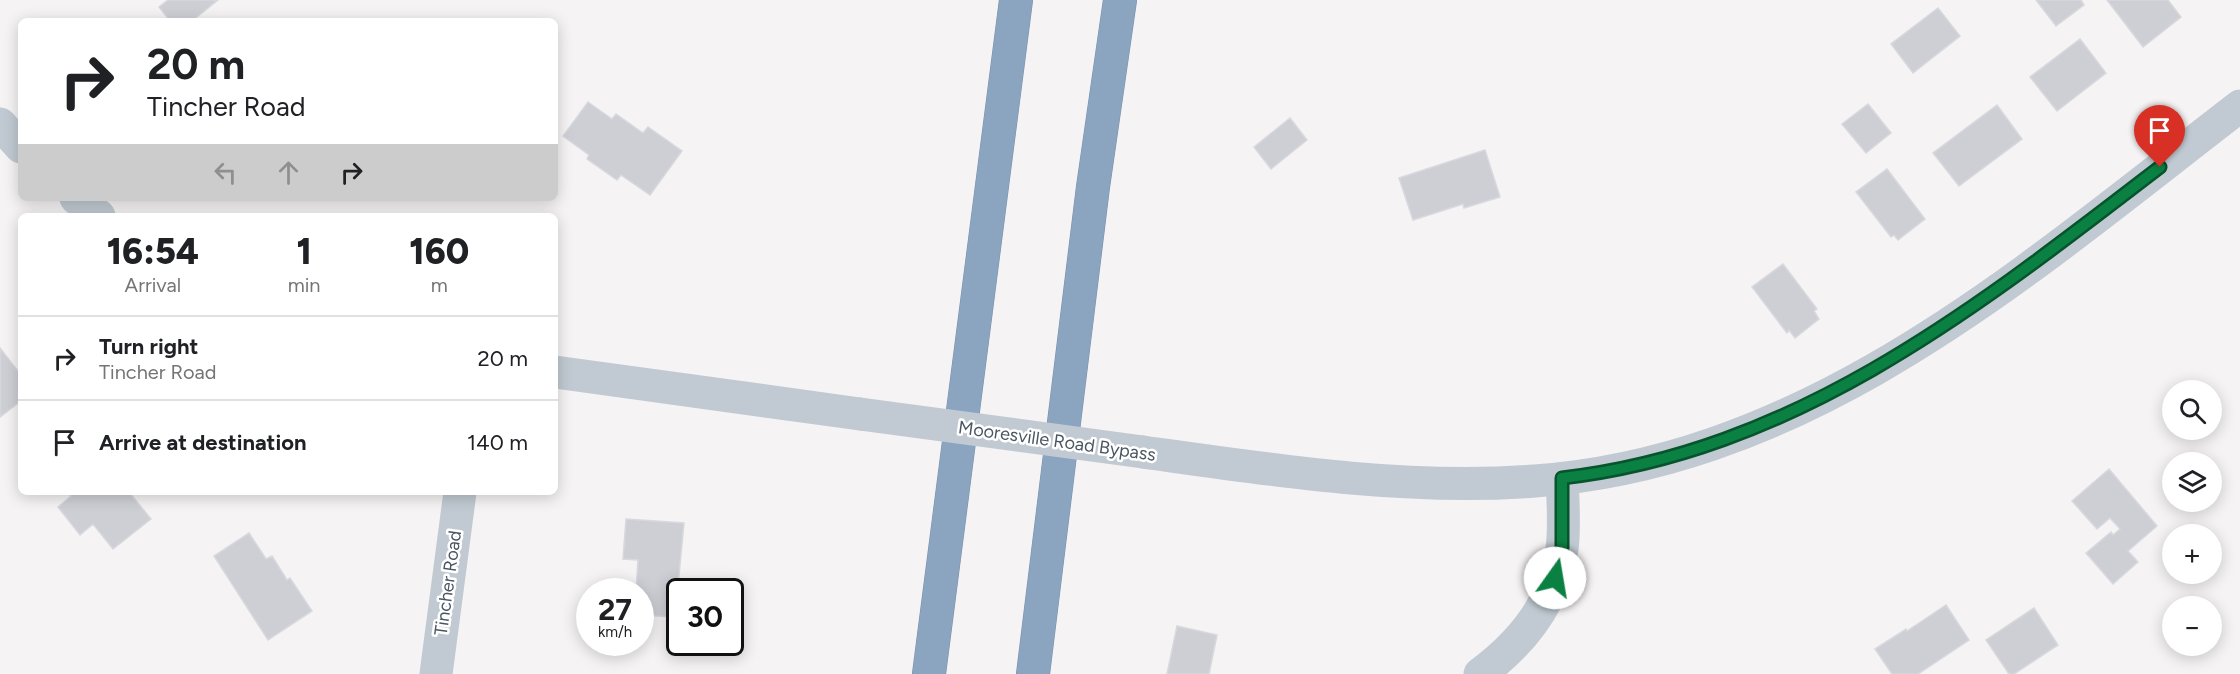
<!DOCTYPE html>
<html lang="en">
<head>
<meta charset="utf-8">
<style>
	:root { --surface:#fff; --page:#f2f2f2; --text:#202124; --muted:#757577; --line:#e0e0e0 }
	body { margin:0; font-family:Figtree,sans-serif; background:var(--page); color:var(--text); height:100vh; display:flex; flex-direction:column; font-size:22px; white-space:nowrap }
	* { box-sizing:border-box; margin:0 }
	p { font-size:20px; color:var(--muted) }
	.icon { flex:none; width:33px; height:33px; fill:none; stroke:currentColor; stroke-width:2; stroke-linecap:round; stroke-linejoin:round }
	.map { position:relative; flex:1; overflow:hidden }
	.panel { position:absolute; left:18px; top:213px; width:540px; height:282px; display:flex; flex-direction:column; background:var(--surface); border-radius:9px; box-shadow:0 3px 15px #0003 }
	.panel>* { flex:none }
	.guide { position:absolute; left:18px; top:18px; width:540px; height:183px; border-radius:9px; box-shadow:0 3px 15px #0003; background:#fff; color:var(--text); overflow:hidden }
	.controls { position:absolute; left:2162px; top:380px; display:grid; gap:12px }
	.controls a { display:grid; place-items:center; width:60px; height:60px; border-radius:50%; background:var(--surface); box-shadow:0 3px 15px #0003; font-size:30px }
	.speed { position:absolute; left:576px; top:578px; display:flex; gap:12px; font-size:30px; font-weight:700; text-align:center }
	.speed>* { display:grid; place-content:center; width:78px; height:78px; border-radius:50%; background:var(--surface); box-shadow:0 3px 15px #0003; line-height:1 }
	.speed small { font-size:15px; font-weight:400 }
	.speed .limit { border:3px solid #111; border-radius:9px; background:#fff; color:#111 }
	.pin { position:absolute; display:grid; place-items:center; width:51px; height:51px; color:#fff; margin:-62px -26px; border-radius:50% 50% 50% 0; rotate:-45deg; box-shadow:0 0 6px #0007 }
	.pin .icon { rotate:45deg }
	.me { position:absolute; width:66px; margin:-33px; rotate:13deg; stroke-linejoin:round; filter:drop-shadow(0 0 4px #0008) }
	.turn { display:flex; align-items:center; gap:21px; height:126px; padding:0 30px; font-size:27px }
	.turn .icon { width:78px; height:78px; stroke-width:2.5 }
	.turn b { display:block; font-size:42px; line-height:51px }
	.lanes { display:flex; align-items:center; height:57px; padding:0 30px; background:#0003; justify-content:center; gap:30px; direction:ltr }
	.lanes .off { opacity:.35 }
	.eta { display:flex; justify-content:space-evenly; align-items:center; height:102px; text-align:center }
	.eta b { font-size:36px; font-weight:800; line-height:42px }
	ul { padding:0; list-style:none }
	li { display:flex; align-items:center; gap:18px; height:84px; padding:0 30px; border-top:2px solid var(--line) }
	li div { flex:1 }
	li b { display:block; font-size:22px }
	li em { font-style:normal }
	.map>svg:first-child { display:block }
	.building { fill:#cdcfd5; stroke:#d7d9de; stroke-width:1.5 }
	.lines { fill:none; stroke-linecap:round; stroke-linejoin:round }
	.motorway-casing { stroke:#7690ad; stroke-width:34 }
	.minor { stroke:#c1cad2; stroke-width:33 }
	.tertiary { stroke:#c1cad2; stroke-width:33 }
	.motorway { stroke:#8ba5c1; stroke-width:33 }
	.tertiary-bridge { stroke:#c1cad2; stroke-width:33 }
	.route-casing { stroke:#07532c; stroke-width:15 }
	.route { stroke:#0b8043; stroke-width:10 }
	.labels { text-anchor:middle; stroke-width:5; stroke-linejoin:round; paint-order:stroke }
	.street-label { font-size:18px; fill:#4a5661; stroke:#fff }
</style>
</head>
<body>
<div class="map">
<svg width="2240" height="674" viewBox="0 0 2240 674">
	<rect width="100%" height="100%" fill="#f5f3f3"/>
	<!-- building -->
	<path class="building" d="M168,0H167H218L192,21H170L159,7Z
		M2036,0H2081L2084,5L2056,26Z
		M2107,0H2168L2181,17L2143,47Z
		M1938,8L1960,36L1913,73L1891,44Z
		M2080,39L2106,73L2057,111L2030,77Z
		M588,102L612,119L616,114L643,133L648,127L682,151L650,195L621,175L617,180L587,159L589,155L563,136Z
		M1868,104L1891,133L1866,153L1842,124Z
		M1997,105L2022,139L1959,186L1933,153Z
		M1290,118L1307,140L1271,169L1254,147Z
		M1485,150L1500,197L1464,208L1463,204L1413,220L1399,178Z
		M1887,169L1925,219L1898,240L1894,235L1891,237L1856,192Z
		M1783,264L1817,309L1814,311L1819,319L1795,338L1789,330L1787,333L1752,287Z
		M0,348L21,375V401L0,417Z
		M2109,469L2157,526L2128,551L2138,562L2113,584L2086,553L2111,532L2113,535L2120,529L2110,518L2097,529L2072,501Z
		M68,492H129L151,519L113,549L93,524L80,535L58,507L71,496Z
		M626,519L684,523L675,617L640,615V591H636L638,560L623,559Z
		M249,533L266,559L272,556L287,580L290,578L312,611L268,640L214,556Z
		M1946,605L1969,640L1918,674H1892L1875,649L1906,629L1907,631Z
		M2034,608L2058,645L2014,674H2009L1986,640Z
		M1177,626L1217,635L1209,674H1167Z"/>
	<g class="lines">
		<!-- motorway casing -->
		<g class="motorway-casing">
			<path id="motorway" d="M929,674L1016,0
				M1033,674L1093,187L1120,0"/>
		</g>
		<!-- minor -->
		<path class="minor" d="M436,674L460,492
			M1480,674C1522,643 1555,602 1562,549C1565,526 1563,502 1562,479"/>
		<!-- tertiary -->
		<path class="tertiary" d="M0,124L21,147
			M76,198L99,216
			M555,372L860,414
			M1143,452C1271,470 1406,491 1535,481C1813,461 2029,268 2240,106"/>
		<!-- motorway -->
		<use href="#motorway" class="motorway"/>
		<!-- tertiary-bridge -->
		<path class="tertiary-bridge" d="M860,414L1143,452"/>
	</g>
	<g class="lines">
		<!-- route casing -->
		<g class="route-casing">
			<path id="route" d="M1555,578L1562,548V478C1797,451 1979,306 2160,167"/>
		</g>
		<!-- route -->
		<use href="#route" class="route"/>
	</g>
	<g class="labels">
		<!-- street labels -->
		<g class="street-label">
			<text transform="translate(1057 441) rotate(8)" y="6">Mooresville Road Bypass</text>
			<text transform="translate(448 583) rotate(-82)" y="6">Tincher Road</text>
		</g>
	</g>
</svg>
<div class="controls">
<a><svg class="icon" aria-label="search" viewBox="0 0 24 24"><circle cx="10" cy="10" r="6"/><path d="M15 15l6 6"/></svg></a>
<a><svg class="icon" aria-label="layers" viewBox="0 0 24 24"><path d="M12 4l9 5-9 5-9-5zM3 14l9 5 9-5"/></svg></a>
<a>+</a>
<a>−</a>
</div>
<div class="speed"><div>27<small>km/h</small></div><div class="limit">30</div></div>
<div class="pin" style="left:2160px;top:167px;background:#d93025"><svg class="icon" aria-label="arrive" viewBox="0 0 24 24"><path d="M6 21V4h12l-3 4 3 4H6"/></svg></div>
<svg class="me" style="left:1555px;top:578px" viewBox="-20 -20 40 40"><circle r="19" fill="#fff"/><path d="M0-13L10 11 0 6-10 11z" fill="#0b8043"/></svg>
<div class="guide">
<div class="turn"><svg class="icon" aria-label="right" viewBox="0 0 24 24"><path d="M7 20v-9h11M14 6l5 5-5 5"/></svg><div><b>20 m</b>Tincher Road</div></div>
<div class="lanes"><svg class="icon off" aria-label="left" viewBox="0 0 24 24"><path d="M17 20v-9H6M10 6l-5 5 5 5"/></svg><svg class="icon off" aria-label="ahead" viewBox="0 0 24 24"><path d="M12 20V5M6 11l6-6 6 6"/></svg><svg class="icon" aria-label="right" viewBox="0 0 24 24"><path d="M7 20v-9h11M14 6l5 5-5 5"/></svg></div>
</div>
<section class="panel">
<div class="eta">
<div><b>16:54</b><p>Arrival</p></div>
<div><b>1</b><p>min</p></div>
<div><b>160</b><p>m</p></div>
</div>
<ul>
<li><svg class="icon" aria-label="right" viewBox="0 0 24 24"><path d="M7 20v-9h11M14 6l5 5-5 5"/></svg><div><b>Turn right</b><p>Tincher Road</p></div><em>20 m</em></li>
<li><svg class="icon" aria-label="arrive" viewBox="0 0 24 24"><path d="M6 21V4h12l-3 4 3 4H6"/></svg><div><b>Arrive at destination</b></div><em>140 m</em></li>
</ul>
</section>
</div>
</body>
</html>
